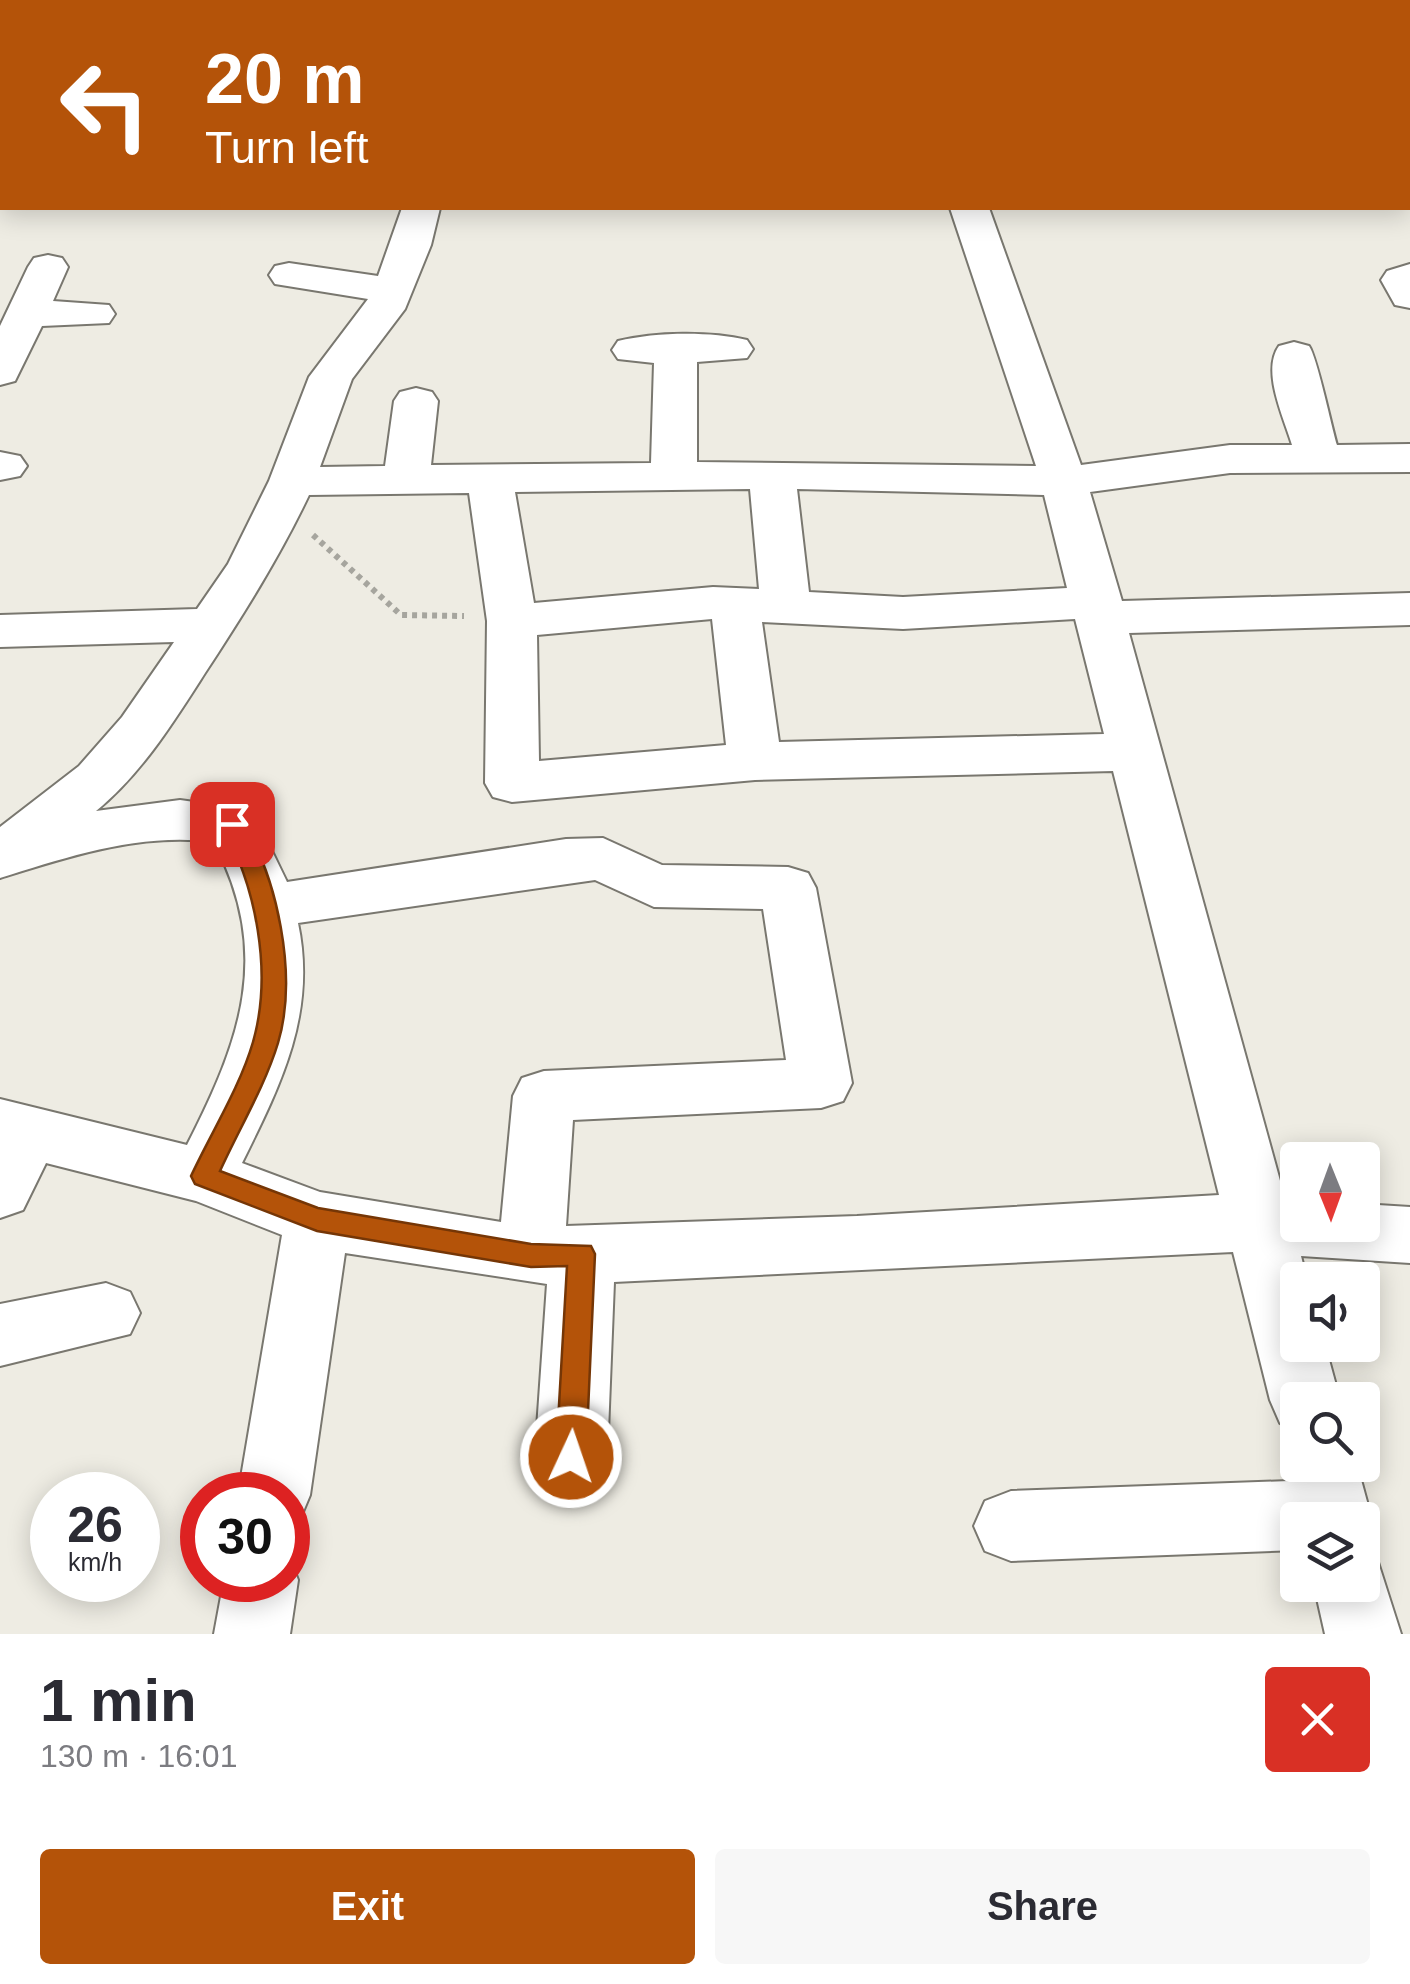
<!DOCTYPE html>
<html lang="en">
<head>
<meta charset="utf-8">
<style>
	:root { --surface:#fff; --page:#f7f7f7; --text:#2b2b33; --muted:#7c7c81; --accent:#b45309 }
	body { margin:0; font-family:Arial,sans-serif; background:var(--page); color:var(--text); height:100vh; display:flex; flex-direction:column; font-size:38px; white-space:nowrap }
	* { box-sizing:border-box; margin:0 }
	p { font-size:32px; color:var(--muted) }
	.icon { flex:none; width:55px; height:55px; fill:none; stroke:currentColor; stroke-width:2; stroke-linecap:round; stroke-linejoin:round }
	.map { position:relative; height:1634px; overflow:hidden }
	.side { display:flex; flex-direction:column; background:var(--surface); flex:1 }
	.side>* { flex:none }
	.top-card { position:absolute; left:0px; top:0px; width:1410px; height:210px; box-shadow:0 5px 25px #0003; background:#b45309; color:#fff; overflow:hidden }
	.needle { width:65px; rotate:179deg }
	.buttons { position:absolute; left:1280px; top:1142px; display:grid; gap:20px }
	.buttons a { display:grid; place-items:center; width:100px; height:100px; border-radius:10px; background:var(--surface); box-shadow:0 5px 25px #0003; font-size:50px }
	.speed { position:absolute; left:30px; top:1472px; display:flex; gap:20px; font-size:50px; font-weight:700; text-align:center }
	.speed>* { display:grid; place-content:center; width:130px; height:130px; border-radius:50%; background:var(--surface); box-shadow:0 5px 25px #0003; line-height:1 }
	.speed small { font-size:25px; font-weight:400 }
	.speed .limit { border:15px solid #d22; background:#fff; color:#111 }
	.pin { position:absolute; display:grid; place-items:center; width:85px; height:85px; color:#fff; margin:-42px; border-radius:20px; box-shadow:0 5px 15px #0006 }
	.me { position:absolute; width:110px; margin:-55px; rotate:3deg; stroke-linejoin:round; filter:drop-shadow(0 0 8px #0008) }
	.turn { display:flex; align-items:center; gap:35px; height:210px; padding:0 40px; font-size:45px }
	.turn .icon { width:130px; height:130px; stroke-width:2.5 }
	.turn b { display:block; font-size:70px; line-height:85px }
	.round { display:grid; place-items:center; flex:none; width:105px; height:105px; border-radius:10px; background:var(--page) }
	.head { display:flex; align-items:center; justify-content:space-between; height:170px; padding:0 40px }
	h1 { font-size:60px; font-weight:800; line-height:75px }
	.button { display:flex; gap:20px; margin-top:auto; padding:20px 40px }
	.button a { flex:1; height:115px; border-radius:10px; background:var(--accent); color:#fff; font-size:40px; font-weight:800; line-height:115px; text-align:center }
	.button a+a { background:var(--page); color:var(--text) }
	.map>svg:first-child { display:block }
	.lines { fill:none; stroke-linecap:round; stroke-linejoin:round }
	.minor-casing { stroke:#79776f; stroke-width:4 }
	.path { stroke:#a6a59e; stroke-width:6; stroke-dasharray:5 5; stroke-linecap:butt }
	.minor { fill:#fff; fill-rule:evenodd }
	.route { fill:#b45309; stroke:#753606; stroke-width:2.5 }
</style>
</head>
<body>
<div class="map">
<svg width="1410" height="1634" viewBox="0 0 1410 1634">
	<rect width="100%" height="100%" fill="#eeece3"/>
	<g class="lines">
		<!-- minor casing -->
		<g class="minor-casing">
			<path id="minor" d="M425,0H459V2H425Z
				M920,0H954L955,2H921Z
				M0,6H2V26H0Z
				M1408,129H1410V152H1408Z
				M0,161H2V183H0Z
				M402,208H440L431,245L405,309L352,379L320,467L385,466L394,401L400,392L416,388L432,392L438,401L431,465L651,463L654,363L618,359L612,350L618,341C655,332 710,331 747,340L753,349L747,358L697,362V462L1036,466L950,208H989L1081,465L1230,445H1292C1284,418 1261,371 1279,346L1294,342L1309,346C1317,357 1331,425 1337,445L1410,444V472L1230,473L1090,492L1122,601L1410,593V625L1129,633L1285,1199L1298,1200V1225H1362V1204L1410,1207V1263L1301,1256L1307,1280H1298V1345H1325L1340,1400H1298V1429L1280,1423L1270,1400L1233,1252L614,1282L607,1457L596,1481L571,1490L546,1481L535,1457L547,1284L345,1253L310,1495L300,1519L288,1524V1495H238L282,1235L196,1201L46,1163L23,1210L0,1218V1099L187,1145C240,1041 273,955 214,842C141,832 67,857 0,878V827L79,766L122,717L174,642L0,647V615L197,609L228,564L269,481L309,377L368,299L275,284L269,275L275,266L289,263L378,276ZM750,489L759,589L713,587L534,603L515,492ZM797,489L1044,495L1067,588L903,597L809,592ZM469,493L487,621L485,783L493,797L512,802L755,780L1113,771L1219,1195L857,1216L566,1226L573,1120L821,1108L843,1101L852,1083L816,888L808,873L788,867L662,865L603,838L566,839L287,882L252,810L180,800L96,811C142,773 173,723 205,673C243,615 279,558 309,495ZM712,619L726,745L539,761L537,635ZM1075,619L1104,734L779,742L762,622L903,629ZM595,880L654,907L763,909L786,1060L544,1071L522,1078L513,1096L501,1222L320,1192L242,1163C281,1084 317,1013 298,923Z
				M48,255L62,258L68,267L53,301L109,305L115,314L109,323L42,326L15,381L0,385V326L28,267L34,258Z
				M1410,264V308L1395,305L1381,280L1387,271Z
				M0,452L20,456L27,466L20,476L0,480Z
				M106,1283L130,1292L140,1313L130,1334L0,1366V1304Z
				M1298,1440V1465H1357L1372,1520L1362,1541V1520H1298V1550L1011,1561L985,1551L974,1526L985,1501L1011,1491L1289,1481L1285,1465Z
				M1362,1553L1377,1559L1401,1634H1325L1314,1585H1362Z
				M288,1554L298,1580L290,1634H214L224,1580H288Z"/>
		</g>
		<!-- path -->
		<path class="path" d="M313,535L401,615L464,616"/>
		<!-- minor -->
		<use href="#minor" class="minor"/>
	</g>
	<!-- route -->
	<path class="route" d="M232,816L240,818C278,876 298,976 278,1043C265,1086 239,1129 220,1171L318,1208L531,1244L591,1246L595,1254L586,1457L581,1467L571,1471L560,1467L556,1457L567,1266L531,1267L317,1231L195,1184L191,1176C211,1133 240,1087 253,1042C273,972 256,885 221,824Z"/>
</svg>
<div class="buttons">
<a><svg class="needle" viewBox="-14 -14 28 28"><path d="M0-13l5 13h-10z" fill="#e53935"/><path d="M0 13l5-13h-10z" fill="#7c7c81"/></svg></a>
<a><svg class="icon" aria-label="sound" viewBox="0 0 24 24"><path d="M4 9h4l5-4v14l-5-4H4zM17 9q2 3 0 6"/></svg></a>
<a><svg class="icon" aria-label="search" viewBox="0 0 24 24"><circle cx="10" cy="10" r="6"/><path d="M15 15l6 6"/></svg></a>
<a><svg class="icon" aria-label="layers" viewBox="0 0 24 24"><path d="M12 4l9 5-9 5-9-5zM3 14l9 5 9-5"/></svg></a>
</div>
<div class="speed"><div>26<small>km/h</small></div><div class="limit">30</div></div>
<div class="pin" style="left:232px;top:824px;background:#d93025"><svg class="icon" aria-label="arrive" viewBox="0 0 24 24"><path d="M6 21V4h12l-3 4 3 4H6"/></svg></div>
<svg class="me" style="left:571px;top:1457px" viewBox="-20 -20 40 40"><circle r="17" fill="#b45309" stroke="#fff" stroke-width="3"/><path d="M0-11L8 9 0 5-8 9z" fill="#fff"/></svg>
<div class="top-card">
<div class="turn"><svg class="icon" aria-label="left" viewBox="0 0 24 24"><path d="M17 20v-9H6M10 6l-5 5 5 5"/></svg><div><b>20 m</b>Turn left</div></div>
</div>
</div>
<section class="side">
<div class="head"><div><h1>1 min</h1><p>130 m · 16:01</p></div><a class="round" style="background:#d93025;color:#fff"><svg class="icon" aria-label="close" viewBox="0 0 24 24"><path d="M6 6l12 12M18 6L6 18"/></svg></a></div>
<div class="button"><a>Exit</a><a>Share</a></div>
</section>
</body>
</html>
